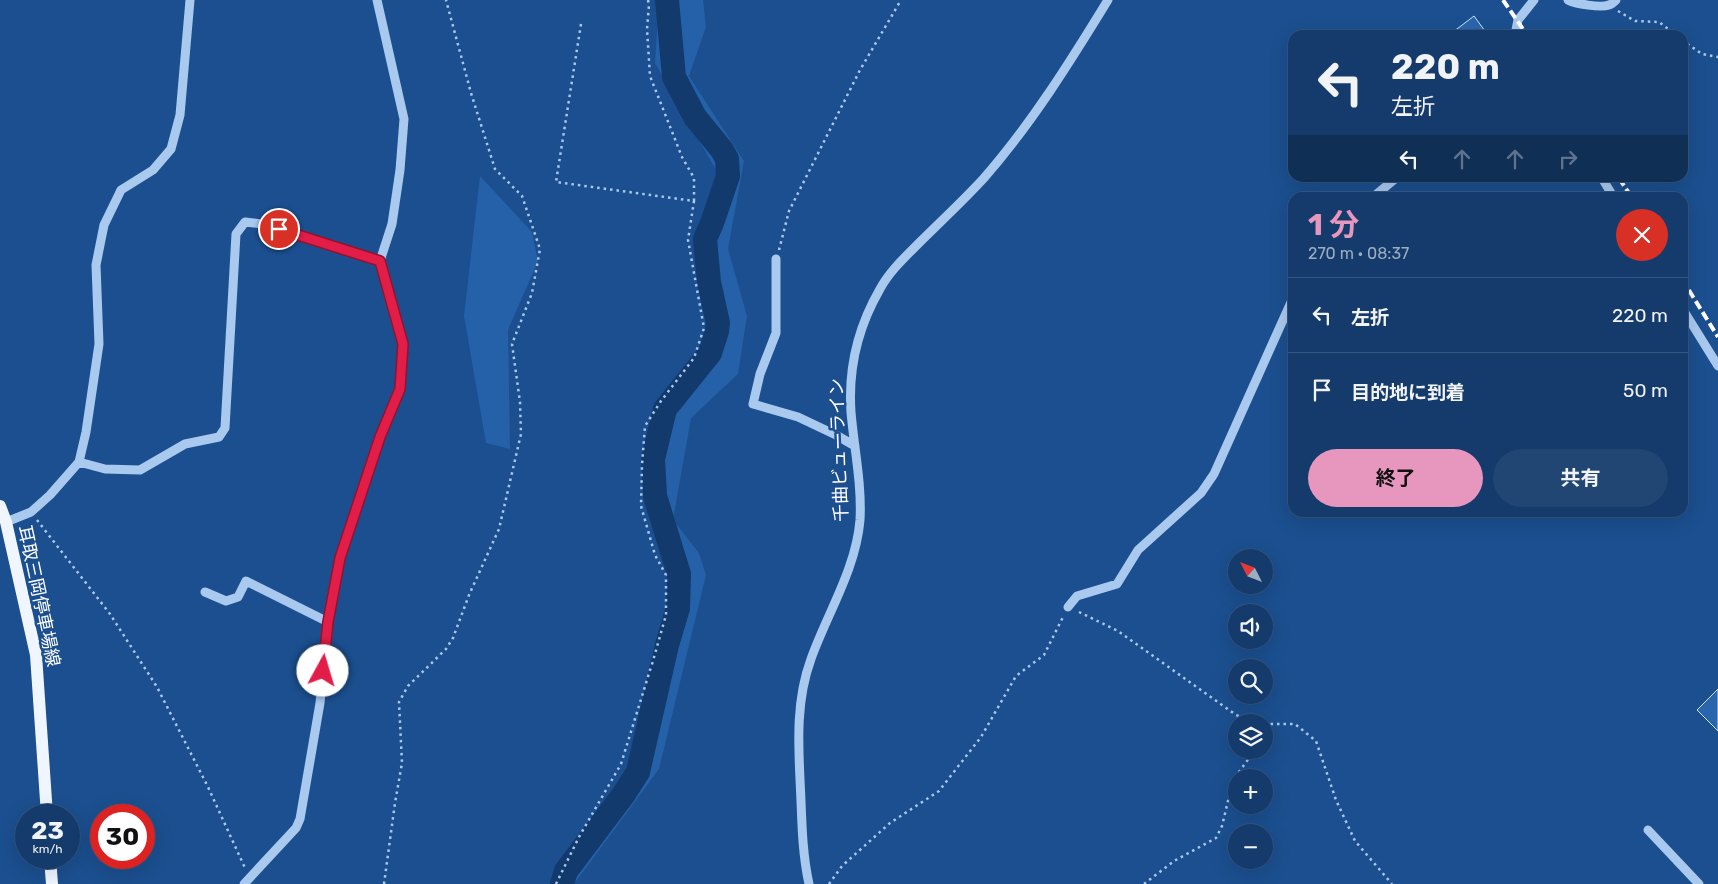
<!DOCTYPE html>
<html lang="ja">
<head>
<meta charset="utf-8">
<style>
	:root { --surface:#143b6b; --page:#214673; --text:#f1f3f6; --muted:#9dadc1; --line:#33557e; --accent:#e797bd }
	body { margin:0; font-family:Rubik,"Noto Sans JP",sans-serif; background:var(--page); color:var(--text); height:100vh; display:flex; flex-direction:column; font-size:19px; white-space:nowrap }
	* { box-sizing:border-box; margin:0 }
	p { font-size:16px; color:var(--muted) }
	.icon { flex:none; width:28px; height:28px; fill:none; stroke:currentColor; stroke-width:2; stroke-linecap:round; stroke-linejoin:round }
	.map { position:relative; flex:1; overflow:hidden }
	.side { position:absolute; left:1288px; top:192px; width:400px; height:325px; display:flex; flex-direction:column; background:var(--surface); border-radius:15px; box-shadow:0 5px 20px #0002,0 0 0 1px var(--line) }
	.side>* { flex:none }
	.top-card { position:absolute; left:1288px; top:30px; width:400px; height:152px; border-radius:15px; box-shadow:0 5px 20px #0002,0 0 0 1px var(--line); background:#143b6b; color:var(--text); overflow:hidden }
	.needle { width:32px; rotate:312deg }
	.tools { position:absolute; left:1228px; top:549px; display:grid; gap:10px }
	.tools a { display:grid; place-items:center; width:45px; height:45px; border-radius:50%; background:var(--surface); box-shadow:0 5px 20px #0002,0 0 0 1px var(--line); font-size:25px }
	.speed { position:absolute; left:15px; top:804px; display:flex; gap:10px; font-size:25px; font-weight:700; text-align:center }
	.speed>* { display:grid; place-content:center; width:65px; height:65px; border-radius:50%; background:var(--surface); box-shadow:0 5px 20px #0002,0 0 0 1px var(--line); line-height:1 }
	.speed small { font-size:12px; font-weight:400 }
	.speed .limit { border:8px solid #d22; background:#fff; color:#111 }
	.pin { position:absolute; display:grid; place-items:center; width:42px; height:42px; color:#fff; margin:-21px; border:2px solid #fff; border-radius:50%; box-shadow:0 1px 5px #0007 }
	.me { position:absolute; width:55px; margin:-28px; rotate:6deg; stroke-linejoin:round; filter:drop-shadow(0 0 4px #0008) }
	.turn { display:flex; align-items:center; gap:18px; height:105px; padding:0 20px; font-size:22px }
	.turn .icon { width:65px; height:65px; stroke-width:2.5 }
	.turn b { display:block; font-size:35px; line-height:42px }
	.lanes { display:flex; align-items:center; height:48px; padding:0 20px; background:#0003; justify-content:center; gap:25px; direction:ltr }
	.lanes .off { opacity:.35 }
	.round { display:grid; place-items:center; flex:none; width:52px; height:52px; border-radius:26px; background:var(--page) }
	.headline { display:flex; align-items:center; justify-content:space-between; height:85px; padding:0 20px }
	h1 { font-size:30px; font-weight:700; line-height:38px; color:var(--accent) }
	.button { display:flex; gap:10px; margin-top:auto; padding:10px 20px }
	.button a { flex:1; height:58px; border-radius:30px; background:var(--accent); color:#111; font-size:20px; font-weight:700; line-height:58px; text-align:center }
	.button a+a { background:var(--page); color:var(--text) }
	ul { padding:0; list-style:none }
	li { display:flex; align-items:center; gap:15px; height:75px; padding:0 20px; border-top:1px solid var(--line) }
	li div { flex:1 }
	li b { display:block; font-size:19px }
	li em { font-style:normal }
	.map>svg:first-child { display:block }
	.green { fill:#2461a8 }
	.lines { fill:none; stroke-linecap:round; stroke-linejoin:round }
	.river { stroke:#123a6d; stroke-width:24 }
	.building { fill:#2a66ad; stroke:#cfe3fa }
	.path { stroke:#a9c9ee; stroke-width:2.5; stroke-dasharray:2.5 4; stroke-linecap:butt }
	.minor { stroke:#a9c9ee; stroke-width:9 }
	.major { stroke:#f0f6ff; stroke-width:12 }
	.rail { stroke:#fff; stroke-width:4; stroke-dasharray:9 4; stroke-linecap:butt }
	.route-casing { stroke:#92132f; stroke-width:12 }
	.route { stroke:#e11d48; stroke-width:9 }
	.labels { text-anchor:middle; stroke-width:5; stroke-linejoin:round; paint-order:stroke }
	.street-label { font-size:18px; fill:#fff; stroke:#1b4f8f }
</style>
</head>
<body>
<div class="map">
<svg width="1718" height="884" viewBox="0 0 1718 884">
	<rect width="100%" height="100%" fill="#1b4f8f"/>
	<!-- green -->
	<path class="green" d="M659,0H703L706,27L689,76L744,161L728,249L747,316L738,374L691,418L673,520L699,553L706,575L659,769L574,884H570L580,859L645,765L686,614L670,548L664,459L675,403L699,373L724,329L710,266V243L721,213L716,170L655,63Z
		M480,176L532,232L538,261L508,330L510,449L486,443L464,316Z"/>
	<g class="lines">
		<!-- river -->
		<path class="river" d="M562,884L566,871L624,794L638,772L667,645L678,608L679,574L655,496L653,459L665,409L710,353L717,331L718,323L709,282L705,239L712,223L728,176L727,159L722,150L695,117L674,77L667,0"/>
	</g>
	<!-- building -->
	<path class="building" d="M1474,16L1485,31L1479,35H1449Z
		M1718,689V731L1697,710Z"/>
	<g class="lines">
		<!-- path -->
		<path class="path" d="M648,0L649,5L647,29L650,76L682,157L694,178V201
			M1618,11L1635,21L1659,22L1676,35
			M581,24L556,182L694,201L688,240L704,328L694,358L661,401L645,426L642,465L641,506L655,555L666,575V615L651,668
			M1682,40L1702,54L1718,57
			M779,250L789,211L860,70L901,0
			M37,520L110,614L157,687L208,787L245,868
			M1079,612L1118,631L1236,715L1254,722
			M1264,724H1295L1316,741L1336,800L1355,841L1392,884
			M384,884L395,803L402,763L399,702L408,686L446,649L453,638L469,595L499,529L521,434L520,402L512,344L532,293L540,249L522,196L495,169L471,93L446,0
			M556,884L579,837L621,764L651,667
			M829,884L842,866L890,823L939,791L981,737L1016,676L1044,655L1063,617
			M1144,884L1174,861L1216,838L1222,826L1233,780L1250,757L1252,750"/>
		<!-- minor -->
		<path class="minor" d="M1568,0C1575,4 1601,8 1609,5C1612,4 1614,2 1616,0
			M1515,35L1518,20L1534,0
			M1602,178L1614,198
			M1372,198L1396,178
			M776,259V333L760,374L753,404L798,417L836,435L855,446
			M1682,308L1718,366
			M79,462L105,469L140,470L185,444L219,437L225,428L236,234L245,222L262,224L380,261
			M6,522L31,512L50,495L79,462L86,432L99,344L96,265L104,225L121,190L153,170L171,149L180,115L190,0
			M205,592L226,601L238,597L246,581L328,622
			M1068,607L1077,596L1117,584L1138,550L1201,493L1214,474L1292,300
			M1648,830L1699,884
			M244,884L296,828L300,819L320,703L328,622L340,558L380,437L400,389L403,344L380,261L392,224L400,170L404,119L377,0
			M809,884C803,857 802,829 801,801C799,753 794,705 811,659C827,614 856,569 860,520C862,484 854,448 851,412C848,368 858,327 880,289C889,272 904,258 918,244C940,222 963,201 984,178C1032,123 1070,62 1108,0"/>
		<!-- major -->
		<path class="major" d="M0,506L6,522L36,655L47,815
			M50,858L52,884"/>
		<!-- rail -->
		<path class="rail" d="M1503,0L1527,35
			M1619,178L1632,198
			M1682,279L1718,337"/>
	</g>
	<g class="lines">
		<!-- route casing -->
		<g class="route-casing">
			<path id="route" d="M279,229L380,261L403,344L400,389L380,437L340,558L328,622L323,671"/>
		</g>
		<!-- route -->
		<use href="#route" class="route"/>
	</g>
	<g class="labels">
		<!-- street labels -->
		<g class="street-label">
			<text transform="translate(839 450) rotate(-92)" y="6">千曲ビューライン</text>
			<text transform="translate(39 596) rotate(78)" y="6">耳取三岡停車場線</text>
		</g>
	</g>
</svg>
<div class="tools">
<a><svg class="needle" viewBox="-14 -14 28 28"><path d="M0-13l5 13h-10z" fill="#e53935"/><path d="M0 13l5-13h-10z" fill="#9dadc1"/></svg></a>
<a><svg class="icon" aria-label="sound" viewBox="0 0 24 24"><path d="M4 9h4l5-4v14l-5-4H4zM17 9q2 3 0 6"/></svg></a>
<a><svg class="icon" aria-label="search" viewBox="0 0 24 24"><circle cx="10" cy="10" r="6"/><path d="M15 15l6 6"/></svg></a>
<a><svg class="icon" aria-label="layers" viewBox="0 0 24 24"><path d="M12 4l9 5-9 5-9-5zM3 14l9 5 9-5"/></svg></a>
<a>+</a>
<a>−</a>
</div>
<div class="speed"><div>23<small>km/h</small></div><div class="limit">30</div></div>
<div class="pin" style="left:279px;top:229px;background:#d93025"><svg class="icon" aria-label="arrive" viewBox="0 0 24 24"><path d="M6 21V4h12l-3 4 3 4H6"/></svg></div>
<svg class="me" style="left:323px;top:671px" viewBox="-20 -20 40 40"><circle r="19" fill="#fff"/><path d="M0-13L10 11 0 6-10 11z" fill="#e11d48"/></svg>
<div class="top-card">
<div class="turn"><svg class="icon" aria-label="left" viewBox="0 0 24 24"><path d="M17 20v-9H6M10 6l-5 5 5 5"/></svg><div><b>220 m</b>左折</div></div>
<div class="lanes"><svg class="icon" aria-label="left" viewBox="0 0 24 24"><path d="M17 20v-9H6M10 6l-5 5 5 5"/></svg><svg class="icon off" aria-label="ahead" viewBox="0 0 24 24"><path d="M12 20V5M6 11l6-6 6 6"/></svg><svg class="icon off" aria-label="ahead" viewBox="0 0 24 24"><path d="M12 20V5M6 11l6-6 6 6"/></svg><svg class="icon off" aria-label="right" viewBox="0 0 24 24"><path d="M7 20v-9h11M14 6l5 5-5 5"/></svg></div>
</div>
<section class="side">
<div class="headline"><div><h1>1 分</h1><p>270 m · 08:37</p></div><a class="round" style="background:#d93025;color:#fff"><svg class="icon" aria-label="close" viewBox="0 0 24 24"><path d="M6 6l12 12M18 6L6 18"/></svg></a></div>
<ul>
<li><svg class="icon" aria-label="left" viewBox="0 0 24 24"><path d="M17 20v-9H6M10 6l-5 5 5 5"/></svg><div><b>左折</b></div><em>220 m</em></li>
<li><svg class="icon" aria-label="arrive" viewBox="0 0 24 24"><path d="M6 21V4h12l-3 4 3 4H6"/></svg><div><b>目的地に到着</b></div><em>50 m</em></li>
</ul>
<div class="button"><a>終了</a><a>共有</a></div>
</section>
</div>
</body>
</html>
